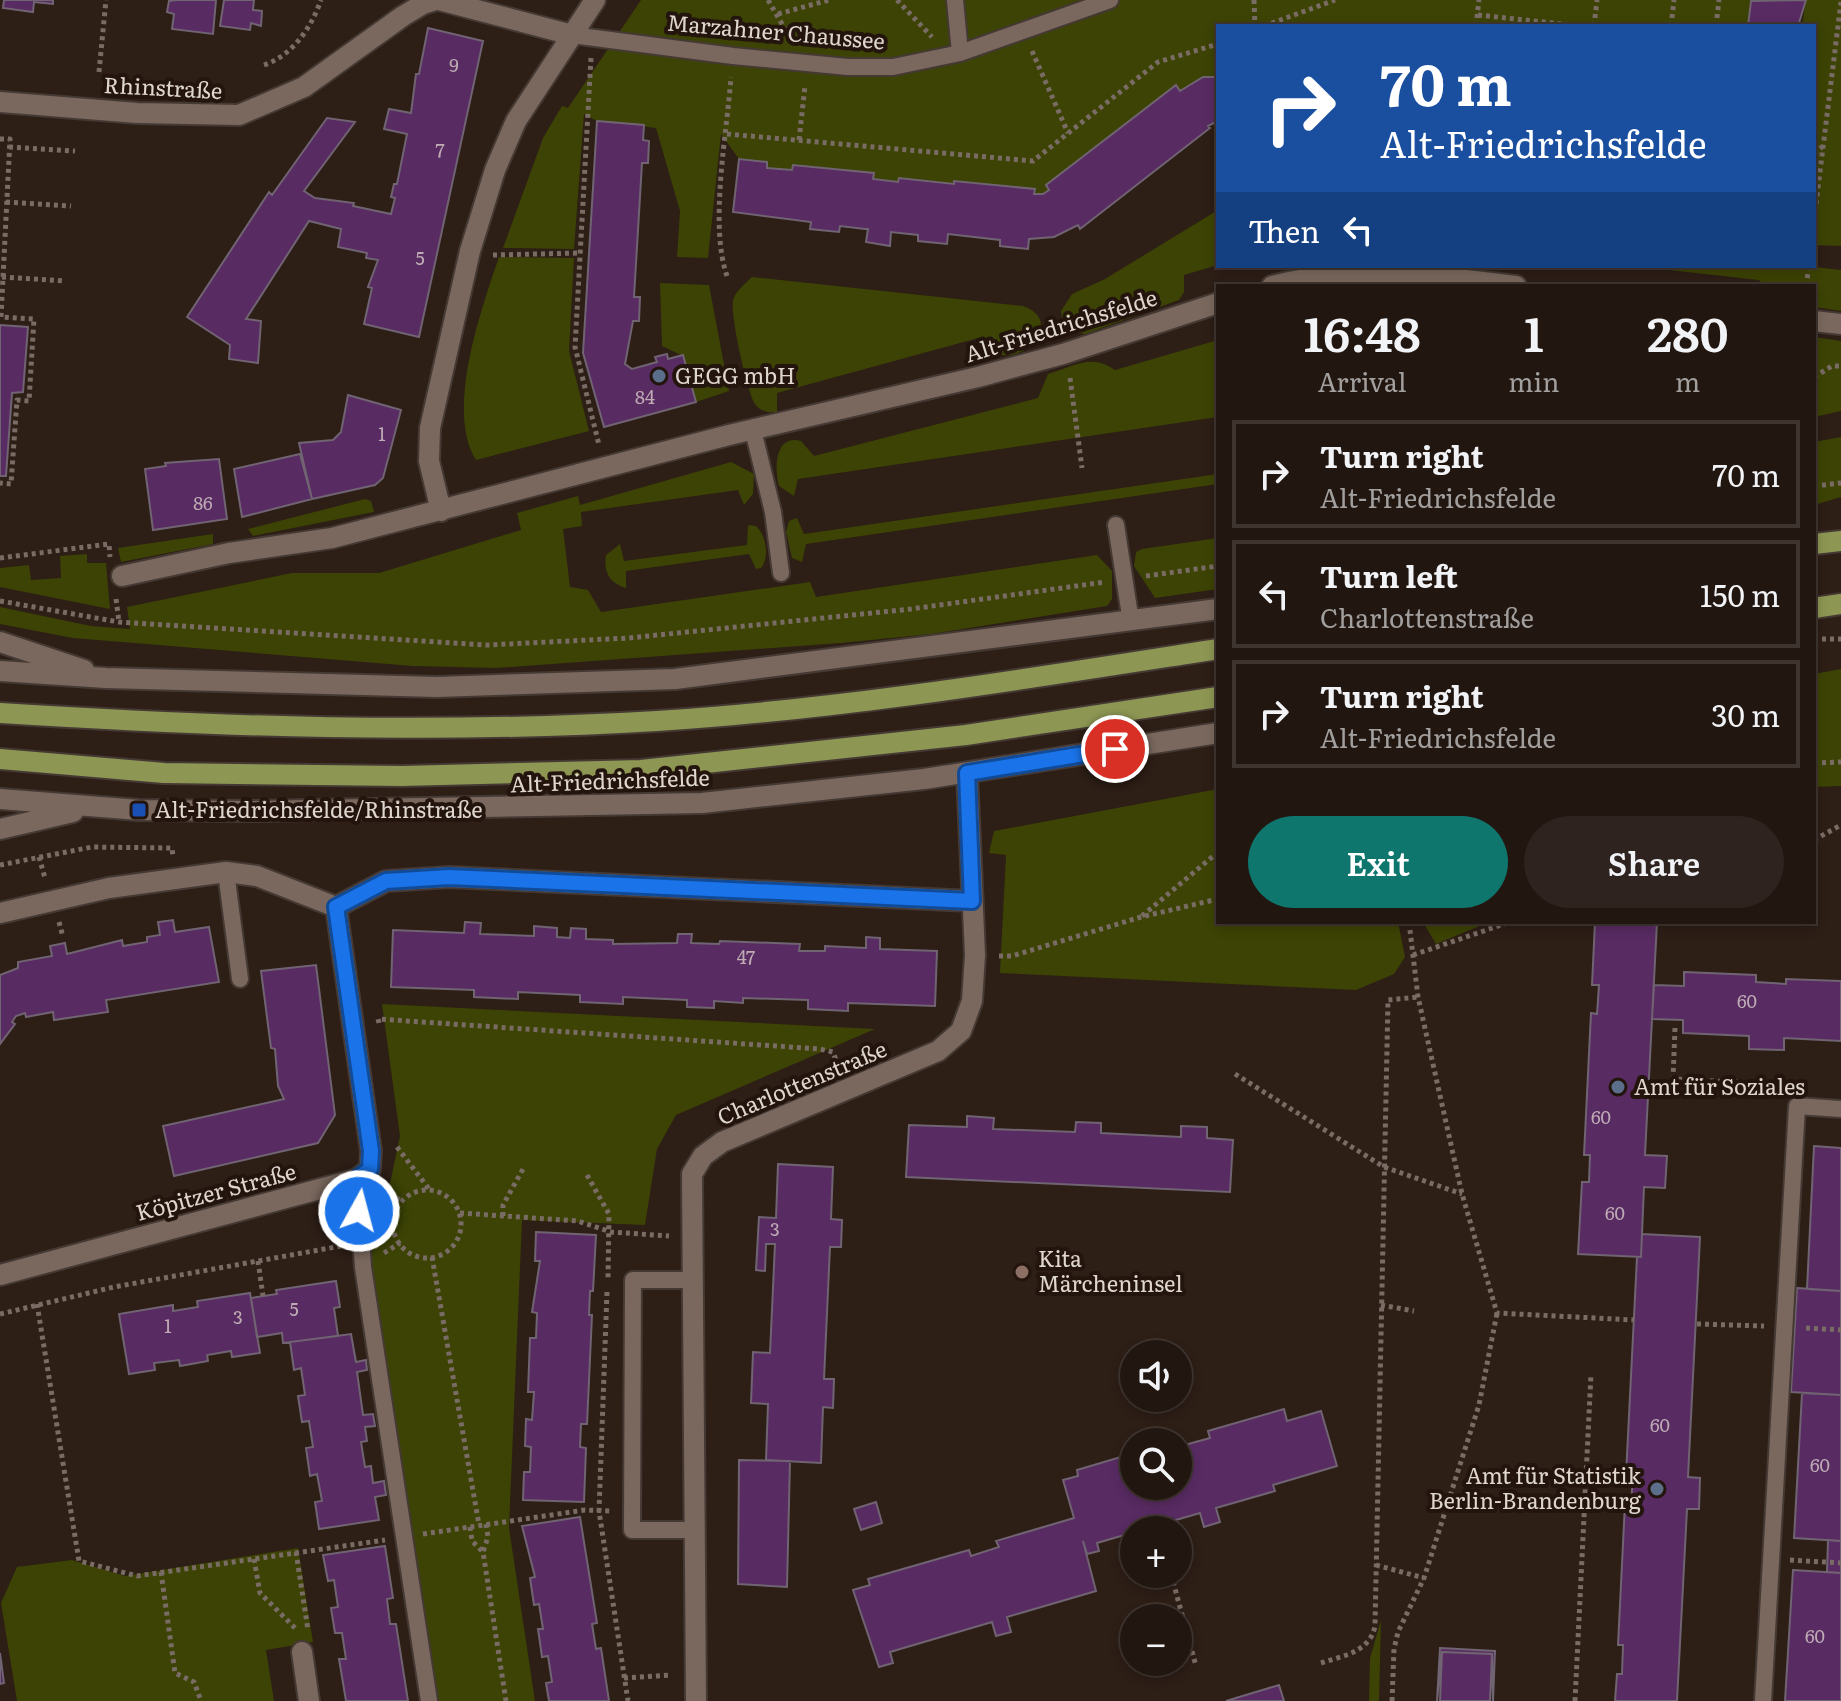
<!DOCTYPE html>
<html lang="en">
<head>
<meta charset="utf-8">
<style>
	:root { --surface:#221610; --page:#2e231e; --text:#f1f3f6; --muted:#a29f9f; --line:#3f3530; --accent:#0f766e }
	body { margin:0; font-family:Literata,serif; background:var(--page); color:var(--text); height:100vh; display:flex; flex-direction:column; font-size:30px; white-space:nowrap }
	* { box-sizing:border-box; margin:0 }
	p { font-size:26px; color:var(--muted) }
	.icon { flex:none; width:44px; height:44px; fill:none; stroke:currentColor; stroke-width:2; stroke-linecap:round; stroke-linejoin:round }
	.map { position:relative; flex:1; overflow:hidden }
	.side { position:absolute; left:1216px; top:284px; width:600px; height:640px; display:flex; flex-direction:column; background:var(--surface); border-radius:0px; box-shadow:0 4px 12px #0003,0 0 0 2px var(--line) }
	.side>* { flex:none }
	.hud { position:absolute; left:1216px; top:24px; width:600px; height:244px; border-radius:0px; box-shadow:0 4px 12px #0003,0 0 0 2px var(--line); background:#1a4fa0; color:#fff; overflow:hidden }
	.controls { position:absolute; left:1120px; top:1340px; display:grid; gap:16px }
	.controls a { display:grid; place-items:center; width:72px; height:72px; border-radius:50%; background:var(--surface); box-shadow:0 4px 12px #0003,0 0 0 2px var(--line); font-size:40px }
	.pin { position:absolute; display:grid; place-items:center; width:68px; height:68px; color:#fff; margin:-34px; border:4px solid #fff; border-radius:50%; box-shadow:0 2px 8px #0007 }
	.me { position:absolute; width:88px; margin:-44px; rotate:7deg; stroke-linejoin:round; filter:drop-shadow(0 0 6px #0008) }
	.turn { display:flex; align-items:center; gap:28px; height:168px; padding:0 32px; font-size:36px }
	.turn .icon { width:104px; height:104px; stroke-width:2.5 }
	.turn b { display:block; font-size:56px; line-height:68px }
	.then { display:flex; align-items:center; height:76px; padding:0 32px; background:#0003; gap:16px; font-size:30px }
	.eta { display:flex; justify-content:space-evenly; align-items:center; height:136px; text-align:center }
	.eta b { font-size:48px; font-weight:600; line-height:56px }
	.cta { display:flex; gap:16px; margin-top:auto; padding:16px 32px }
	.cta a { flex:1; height:92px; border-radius:48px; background:var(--accent); color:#fff; font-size:32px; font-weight:600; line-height:92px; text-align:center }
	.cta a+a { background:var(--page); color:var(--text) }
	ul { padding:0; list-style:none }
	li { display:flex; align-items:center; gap:24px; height:108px; margin:0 16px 12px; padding:0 16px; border:4px solid var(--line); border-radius:0px }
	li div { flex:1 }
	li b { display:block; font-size:30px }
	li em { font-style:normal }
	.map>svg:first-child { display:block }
	.green { fill:#3c4304 }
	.building { fill:#582b62; stroke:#706372; stroke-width:2 }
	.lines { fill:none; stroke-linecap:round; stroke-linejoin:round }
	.lane-casing { stroke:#453934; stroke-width:20 }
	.street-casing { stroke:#453934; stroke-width:24 }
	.secondary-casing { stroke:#453934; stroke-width:24 }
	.primary-casing { stroke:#453934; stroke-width:24 }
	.path { stroke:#796c65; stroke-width:5; stroke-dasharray:4 4; stroke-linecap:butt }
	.lane { stroke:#7a685e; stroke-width:16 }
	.street { stroke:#7a685e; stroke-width:20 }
	.secondary { stroke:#7a685e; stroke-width:20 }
	.primary { stroke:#8d9653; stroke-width:20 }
	.route-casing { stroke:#114b97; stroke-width:20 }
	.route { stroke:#1a73e8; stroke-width:14 }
	.service-dot { fill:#5c6f8a; stroke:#23150d; stroke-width:3 }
	.transit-dot { fill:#1a4fb4; stroke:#23150d; stroke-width:3 }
	.education-dot { fill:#8d6e63; stroke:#23150d; stroke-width:3 }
	.labels { text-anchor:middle; stroke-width:8; stroke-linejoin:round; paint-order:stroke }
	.number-label { font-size:18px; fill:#beabb4 }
	.street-label { font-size:22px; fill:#e0d6d0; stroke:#23150d }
	.poi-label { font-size:22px; fill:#e0d6d0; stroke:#23150d; text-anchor:start }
</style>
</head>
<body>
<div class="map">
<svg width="1841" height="1701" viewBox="0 0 1841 1701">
	<rect width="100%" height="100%" fill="#2d1e16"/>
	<!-- green -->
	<path class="green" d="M641,0H1757L1750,1L1748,26H1218V77L1203,78L1180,91L1176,86L1043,194H1034V189L955,181L954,184L899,178L898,182L873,179L874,173L793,165L792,170L767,168V162L739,159L721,134L708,258L677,257L680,211L656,128L597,121L584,114L574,249L503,248L543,138L562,106L568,108Z
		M1806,0H1841V246L1814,245V26H1802Z
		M1218,210V265L1184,275V292L1179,300L1085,334C1071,332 1062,325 1061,311L1072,294L1105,279Z
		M499,257L574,258L569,351L589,431L476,460C445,411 481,310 499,257Z
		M1633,266H1806L1841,270V311L1814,307V286H1764L1759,280Z
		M752,277L1023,306C1065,320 1025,368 991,352L982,337L777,393V412C768,413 760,411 755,404C747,391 730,315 733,300C736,290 745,284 752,277Z
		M660,283L709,285L729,391L696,402L683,356L662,346Z
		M1814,337L1841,341V411L1814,417Z
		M1218,340V417L798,479L794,496L779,486C774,468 775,434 801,441L814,456L1038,398L1048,374C1074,366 1092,353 1115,370Z
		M1841,437V497L1814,505V442Z
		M731,462L754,474L753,494L744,505L738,490L581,512L582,526L563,529L570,587L588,590L601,612L810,582L816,597L1097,555L1112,571V599L1107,606L931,634L841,643L496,668L413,666L73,638L0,624V607L91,626L130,629L127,607L292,573H379L521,530L517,513L578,496L580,505Z
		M1218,474V484L806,544L802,562L792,558L786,532L789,521L797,518L804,534Z
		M365,499L371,501L374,512L253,536L248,529Z
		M748,525L756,526C766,535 770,557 761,568L756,569L749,554L626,571V588C610,584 603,572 606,555L620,544L624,561L747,545Z
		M213,534V544L121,562L118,548Z
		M1218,538V589L1155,598L1134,566L1136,552L1142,549Z
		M87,554V563H106L110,609L0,587V568L29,565L31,580L61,578L60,556Z
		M1841,669V786L1814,787V674Z
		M1218,789V922H1398L1405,957L1394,974L1356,990L1000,973L1006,855L989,853L994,831Z
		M1423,922H1489L1436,944Z
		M382,1004L875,1029L676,1115L657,1149L645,1225L522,1220L509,1528L535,1701H437L369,1251L381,1226L400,1136Z
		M298,1548L313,1642L266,1650L274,1701H17L1,1603L17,1567L72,1560L125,1576Z
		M1381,1620L1379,1701H1369L1370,1658Z"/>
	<!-- building -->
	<path class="building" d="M4,0H53V4L34,2L33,12L3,8Z
		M176,0H216L213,34L172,29L174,14L167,12L169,1Z
		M224,0H254L253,10L262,11L261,26L251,23L250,30L220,26Z
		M1806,0L1798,26H1748L1751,1Z
		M428,28L483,41L419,337L364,324L372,288L368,287L378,260L366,258L367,253L338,247L341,229L309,221L246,319L261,321L258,363L229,359L230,345L187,317L269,192L272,195L327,118L355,122L304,191L315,198L354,203L353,206L391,214L395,198L391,197L394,184H397L407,134L384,129L389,109L411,113L416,74H419Z
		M1203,77H1218V121L1208,126L1210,128L1080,229L1078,225L1054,237L1029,239L1028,249L1000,246V240L948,234L947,244L918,241V235L891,232L890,246L866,242L868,229H865L840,226L839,232L810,229L811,222L733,212L739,159L767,162V168L792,170L793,165L874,173L873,179L898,182L899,178L954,184V181L1035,189L1034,194H1043L1049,190L1046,185L1176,85L1180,91Z
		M597,121L644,125L643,140L649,141L648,163H642L634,297H640L639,321H633L625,364L632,369L657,362L655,357L667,354L668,359L683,355L696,402L604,427L583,353Z
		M0,325L28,327L23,392L12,393L6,476H0Z
		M348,395L401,410L383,478L375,485L312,499L299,443L333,440L341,432Z
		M300,454L312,499L242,517L234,469Z
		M219,459L227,519L153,530L145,469L166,466L165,463Z
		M173,920L175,932L209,927L219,982L106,1000L108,1012L54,1020L53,1012L26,1017L25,1013L16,1016L12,1022L15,1024L0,1044V975L18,968V962L52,956L50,946L65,943L67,954L122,940L123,946L147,942V937L160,935L158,922Z
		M465,922L481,923L480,934L534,936V926L557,928V937L570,938L571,928L586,929V939L613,940V944L677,943L678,934H692L691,943L719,944L720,941L800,944L799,951H825V946L866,948V937L880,938V949L937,951L935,1006L848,1003V1011L808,1009V1000L743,998V1003L714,1001V1008L687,1007V1000L623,997V1004L580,1002V995L518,992V999L474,997V990L391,987L393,930L464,933Z
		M1595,922H1657L1645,1155L1667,1156L1665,1188L1644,1187L1641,1257L1578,1254L1582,1182H1589L1590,1155H1584L1591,1013L1597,1014L1599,985H1592Z
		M316,965L335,1115L318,1143L174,1176L163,1126L284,1099L278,1086L275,1049L271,1048L261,971Z
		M1684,972L1756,975V982L1786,984V979L1841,981V1041L1784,1038V1050L1749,1049V1036L1683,1033V1020L1652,1019L1654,985L1684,986Z
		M967,1116L994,1118L993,1129L1075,1132L1076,1122L1101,1123V1133L1181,1137V1126L1207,1127V1138L1233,1140L1230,1192L906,1177L909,1125L967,1127Z
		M1814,1146L1841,1148V1291L1807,1289Z
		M778,1164L833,1167L831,1219L842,1220L841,1247H830L824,1379H834L833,1408L823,1407L821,1463L766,1460L768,1404L751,1403L753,1352L770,1353L775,1244H766L765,1271L756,1270L759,1217L776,1218Z
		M536,1232L596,1235L593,1291H590L589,1315H592L587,1424H581L580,1447L586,1448L584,1502L523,1500L524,1472H530L531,1447L525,1446L526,1419L532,1420L534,1392H528L530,1338H536L537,1313L532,1312L540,1261H535Z
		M1642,1234L1700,1237L1688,1477L1700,1478L1699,1509H1687L1677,1701H1615L1617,1674H1622L1623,1645H1618L1625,1503H1631L1633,1476L1626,1475L1637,1257H1641Z
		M336,1281L340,1307L334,1308L338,1336L283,1343L282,1333L257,1337L251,1298L277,1294L276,1290Z
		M1797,1288L1841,1291V1395L1791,1392Z
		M250,1293L260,1353L232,1357L231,1351L207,1355L208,1361L180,1366L179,1360L154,1363L155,1370L129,1374L119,1314L173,1305V1311L198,1307L197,1301Z
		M351,1334L356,1362L366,1360L367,1370L357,1372L363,1415L373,1414L375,1426L365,1427L367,1441L361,1442L365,1467L371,1466L373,1483L384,1481L386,1495L375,1497L379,1520L319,1529L315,1502L322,1501L317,1474L310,1476L306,1448L313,1447L309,1421L302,1422L298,1396L305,1395L301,1368L294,1370L290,1342Z
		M1802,1393L1841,1395V1541L1794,1538Z
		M1284,1409L1287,1421L1321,1411L1337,1466L1273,1485L1275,1491L1216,1508L1220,1522L1204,1527L1200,1513L1097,1543L1099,1551L1087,1554L1083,1541L1096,1591L1007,1617L1011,1632L996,1636L992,1622L890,1652L893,1663L879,1667L853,1590L870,1585L868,1579L969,1550L971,1556L999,1547L996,1541L1074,1518L1063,1480L1078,1476L1077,1470L1134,1453V1486H1178V1442H1171L1179,1440L1181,1446L1210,1438L1208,1431Z
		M739,1460L790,1461L787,1587L738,1584Z
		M876,1502L882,1523L861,1530L854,1509Z
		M580,1517L597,1623L592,1624L596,1649L601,1648L609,1701H549L546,1683L552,1682L548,1656L542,1657L538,1629H543L539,1604L534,1605L530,1578L535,1577L522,1526Z
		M1828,1540L1841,1541V1573L1827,1572Z
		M385,1546L393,1598L387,1599L390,1624H396L408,1701H346L339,1659H346L342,1633H335L331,1608L338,1607L334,1580L328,1581L323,1555Z
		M1793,1570L1841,1573V1701H1785Z
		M1440,1648L1495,1651L1493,1701L1492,1654L1442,1652L1437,1701Z
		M1442,1652L1492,1654L1490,1701H1440Z
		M0,1653L4,1683L0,1684Z
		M1279,1685L1284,1701H1226Z"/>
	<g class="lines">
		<!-- lane casing -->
		<g class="lane-casing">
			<path id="lane" d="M955,0L960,53
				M572,35L733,56L848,67H893L960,53L1110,0
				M753,430L773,512L781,573
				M1116,525L1131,622
				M226,872L240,979
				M357,1179L363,1267L429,1701
				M693,1280H633L632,1530H695
				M1763,1701L1797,1106L1841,1109"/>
		</g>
		<!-- street casing -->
		<g class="street-casing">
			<path id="street" d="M439,0L572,35
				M0,102L137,113L239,115L304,87L403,16L423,4L436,0
				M1272,286C1353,265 1435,276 1516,286
				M1814,321L1841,324
				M441,511L429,461L430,428L470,251L495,170L516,121L595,0
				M122,576L229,553L332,538L729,435L978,377L1063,354L1218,303
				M0,913L109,888L226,872L257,876L336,907L386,881L449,877L972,901
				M0,1275L357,1179L370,1169L371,1151L336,907
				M302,1652L309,1701
				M696,1701L692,1174L703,1156L722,1142L938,1051L961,1031L972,1001L975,955L967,773"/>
		</g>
		<!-- secondary casing -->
		<g class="secondary-casing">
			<path id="secondary" d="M0,642L84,670
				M0,671L106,678L437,687L675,679L1218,609
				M0,799L139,810L254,811L702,803L924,779L1218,733
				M0,829L73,812"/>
		</g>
		<!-- primary casing -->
		<g class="primary-casing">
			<path id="primary" d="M1814,544L1841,541
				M1814,608L1841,604
				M0,713C219,727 438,734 657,721C845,709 1032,678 1218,649
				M0,759L164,773L402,776L641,770L966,735L1218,697"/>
		</g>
		<!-- path -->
		<path class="path" d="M768,0L792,41
			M897,0L932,37
			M1254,0L1255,26
			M778,14L829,0
			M1478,15L1581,26
			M1264,26L1335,0
			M1476,26L1479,0
			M1594,26L1597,0
			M1671,26L1674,0
			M1716,26L1719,0
			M1032,51L1068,133
			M591,58L575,347L599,445
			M264,65C293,55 311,28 321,0
			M99,72L106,0
			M727,134L1033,161L1158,62L1218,44
			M0,139H10L1,317L34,319L29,401L17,400L11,484L0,483
			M799,140L805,86
			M9,147L75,151
			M1814,154L1823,146
			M6,202L71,206
			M1814,220L1841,2
			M493,255L580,253
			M727,276C709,225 727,133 731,77
			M2,277L65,281
			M1806,286L1809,266
			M1814,377L1832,366H1841
			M1070,378L1082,468
			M1814,486L1841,483
			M0,558L109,544L110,557
			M1146,576L1218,566
			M116,599L119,622
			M0,601L119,622L487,645L629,638L911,609L1105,582
			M1814,639H1841
			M1814,763L1841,762
			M1814,840L1841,825
			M39,857L45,878
			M0,865L92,847L172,848L173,857
			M1142,916L1218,852
			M59,922L63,937
			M1409,922L1418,997L1462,1194L1497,1313L1634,1320
			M1413,955L1510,922
			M999,956H1012L1141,917L1218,899
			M379,1023L378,1019L820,1049L833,1052L839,1068
			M1675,1028L1673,1079L1757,1083
			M1235,1074L1384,1167L1462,1194
			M397,1147L429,1189
			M587,1175L609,1214L608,1278
			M382,1190L402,1201
			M393 1224a34 34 0 1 1 68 0a34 34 0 1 1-68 0Z
			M460,1213L578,1221L611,1232L669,1236
			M503,1216V1205L523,1169
			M384,1253L400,1243
			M432,1257L479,1525
			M258,1261L263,1296
			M607,1292L599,1511L628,1701
			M37,1304L79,1561L137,1576L385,1540
			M1381,1305L1414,1311
			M0,1314L114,1287L341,1246
			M1697,1324L1764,1326
			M1806,1328L1841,1330
			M486,1524L488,1537L483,1552L506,1701
			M470,1527L472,1541L483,1552
			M423,1534L585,1510L611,1511
			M296,1552L308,1630
			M254,1559L260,1593L297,1630
			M1790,1560L1841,1563
			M1376,1565L1424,1578
			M161,1572L175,1673L194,1682L201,1701
			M1171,1574L1196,1666
			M1321,1663C1343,1656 1370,1652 1375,1626L1388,1000L1418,997
			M624,1678L671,1675
			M1392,1701L1394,1649L1398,1632L1424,1578L1479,1405L1497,1313
			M1575,1701L1591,1374"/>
		<!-- lane -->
		<use href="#lane" class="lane"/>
		<!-- street -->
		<use href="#street" class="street"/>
		<!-- secondary -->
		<use href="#secondary" class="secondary"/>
		<!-- primary -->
		<use href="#primary" class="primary"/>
	</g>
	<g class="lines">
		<!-- route casing -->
		<g class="route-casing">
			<path id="route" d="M359,1211L357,1179L370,1169L371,1151L336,907L386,881L449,877L972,901L967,773L1115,749"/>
		</g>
		<!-- route -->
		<use href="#route" class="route"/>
	</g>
	<!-- markers -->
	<g class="service-dot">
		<circle cx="659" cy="376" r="8"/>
		<circle cx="1618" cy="1087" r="8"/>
		<circle cx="1657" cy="1489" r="8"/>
	</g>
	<rect class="transit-dot" x="131" y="802" width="16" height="16" rx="4"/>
	<circle class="education-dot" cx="1022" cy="1272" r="8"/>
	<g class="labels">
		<!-- number labels -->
		<g class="number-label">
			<text x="454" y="72">9</text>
			<text x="440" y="157">7</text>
			<text x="420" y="265">5</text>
			<text x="645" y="404">84</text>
			<text x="382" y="441">1</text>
			<text x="203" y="510">86</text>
			<text x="746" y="964">47</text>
			<text x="1747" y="1008">60</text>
			<text x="1601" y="1124">60</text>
			<text x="1615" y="1220">60</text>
			<text x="775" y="1236">3</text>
			<text x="294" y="1316">5</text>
			<text x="238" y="1324">3</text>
			<text x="168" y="1333">1</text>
			<text x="1660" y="1432">60</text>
			<text x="1820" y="1472">60</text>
			<text x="1815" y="1643">60</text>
		</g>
		<!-- street labels -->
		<g class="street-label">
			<text transform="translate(776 32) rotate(5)" y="8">Marzahner Chaussee</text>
			<text transform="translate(163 88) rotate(3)" y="8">Rhinstraße</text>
			<text transform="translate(1061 326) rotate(-17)" y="8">Alt-Friedrichsfelde</text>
			<text transform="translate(610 781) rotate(-2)" y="8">Alt-Friedrichsfelde</text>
			<text transform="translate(802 1083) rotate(-23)" y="8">Charlottenstraße</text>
			<text transform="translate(216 1192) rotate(-15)" y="8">Köpitzer Straße</text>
		</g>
		<!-- poi labels -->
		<g class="poi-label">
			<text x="675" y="384">GEGG mbH</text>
			<text x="155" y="818">Alt-Friedrichsfelde/Rhinstraße</text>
			<text x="1634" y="1095">Amt für Soziales</text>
			<text x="1038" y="1267">Kita<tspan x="1038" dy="25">Märcheninsel</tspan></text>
			<text x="1641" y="1484" text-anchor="end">Amt für Statistik<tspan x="1641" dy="25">Berlin-Brandenburg</tspan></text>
		</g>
	</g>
</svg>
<div class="controls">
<a><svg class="icon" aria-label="sound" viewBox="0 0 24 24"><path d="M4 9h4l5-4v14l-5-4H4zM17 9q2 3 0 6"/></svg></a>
<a><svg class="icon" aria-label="search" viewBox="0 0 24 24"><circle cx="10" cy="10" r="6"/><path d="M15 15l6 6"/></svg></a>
<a>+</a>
<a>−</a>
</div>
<div class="pin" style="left:1115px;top:749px;background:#d93025"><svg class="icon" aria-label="arrive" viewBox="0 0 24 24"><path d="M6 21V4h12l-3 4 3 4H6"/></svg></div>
<svg class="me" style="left:359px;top:1211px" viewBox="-20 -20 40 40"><circle r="17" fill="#1a73e8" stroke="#fff" stroke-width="3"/><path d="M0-11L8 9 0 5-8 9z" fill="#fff"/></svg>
<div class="hud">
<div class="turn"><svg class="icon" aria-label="right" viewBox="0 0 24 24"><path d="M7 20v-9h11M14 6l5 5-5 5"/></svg><div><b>70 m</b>Alt-Friedrichsfelde</div></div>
<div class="then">Then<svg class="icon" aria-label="left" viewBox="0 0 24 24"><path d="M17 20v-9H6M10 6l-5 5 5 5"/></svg></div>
</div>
<section class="side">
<div class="eta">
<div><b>16:48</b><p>Arrival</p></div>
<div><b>1</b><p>min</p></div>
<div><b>280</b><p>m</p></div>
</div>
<ul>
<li><svg class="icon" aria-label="right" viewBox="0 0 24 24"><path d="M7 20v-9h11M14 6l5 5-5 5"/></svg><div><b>Turn right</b><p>Alt-Friedrichsfelde</p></div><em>70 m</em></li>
<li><svg class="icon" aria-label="left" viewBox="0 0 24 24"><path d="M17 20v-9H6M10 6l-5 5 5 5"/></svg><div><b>Turn left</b><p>Charlottenstraße</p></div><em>150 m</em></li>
<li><svg class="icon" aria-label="right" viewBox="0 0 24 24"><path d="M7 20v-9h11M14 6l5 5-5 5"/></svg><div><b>Turn right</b><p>Alt-Friedrichsfelde</p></div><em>30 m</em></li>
</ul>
<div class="cta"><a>Exit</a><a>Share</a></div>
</section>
</div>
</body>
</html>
